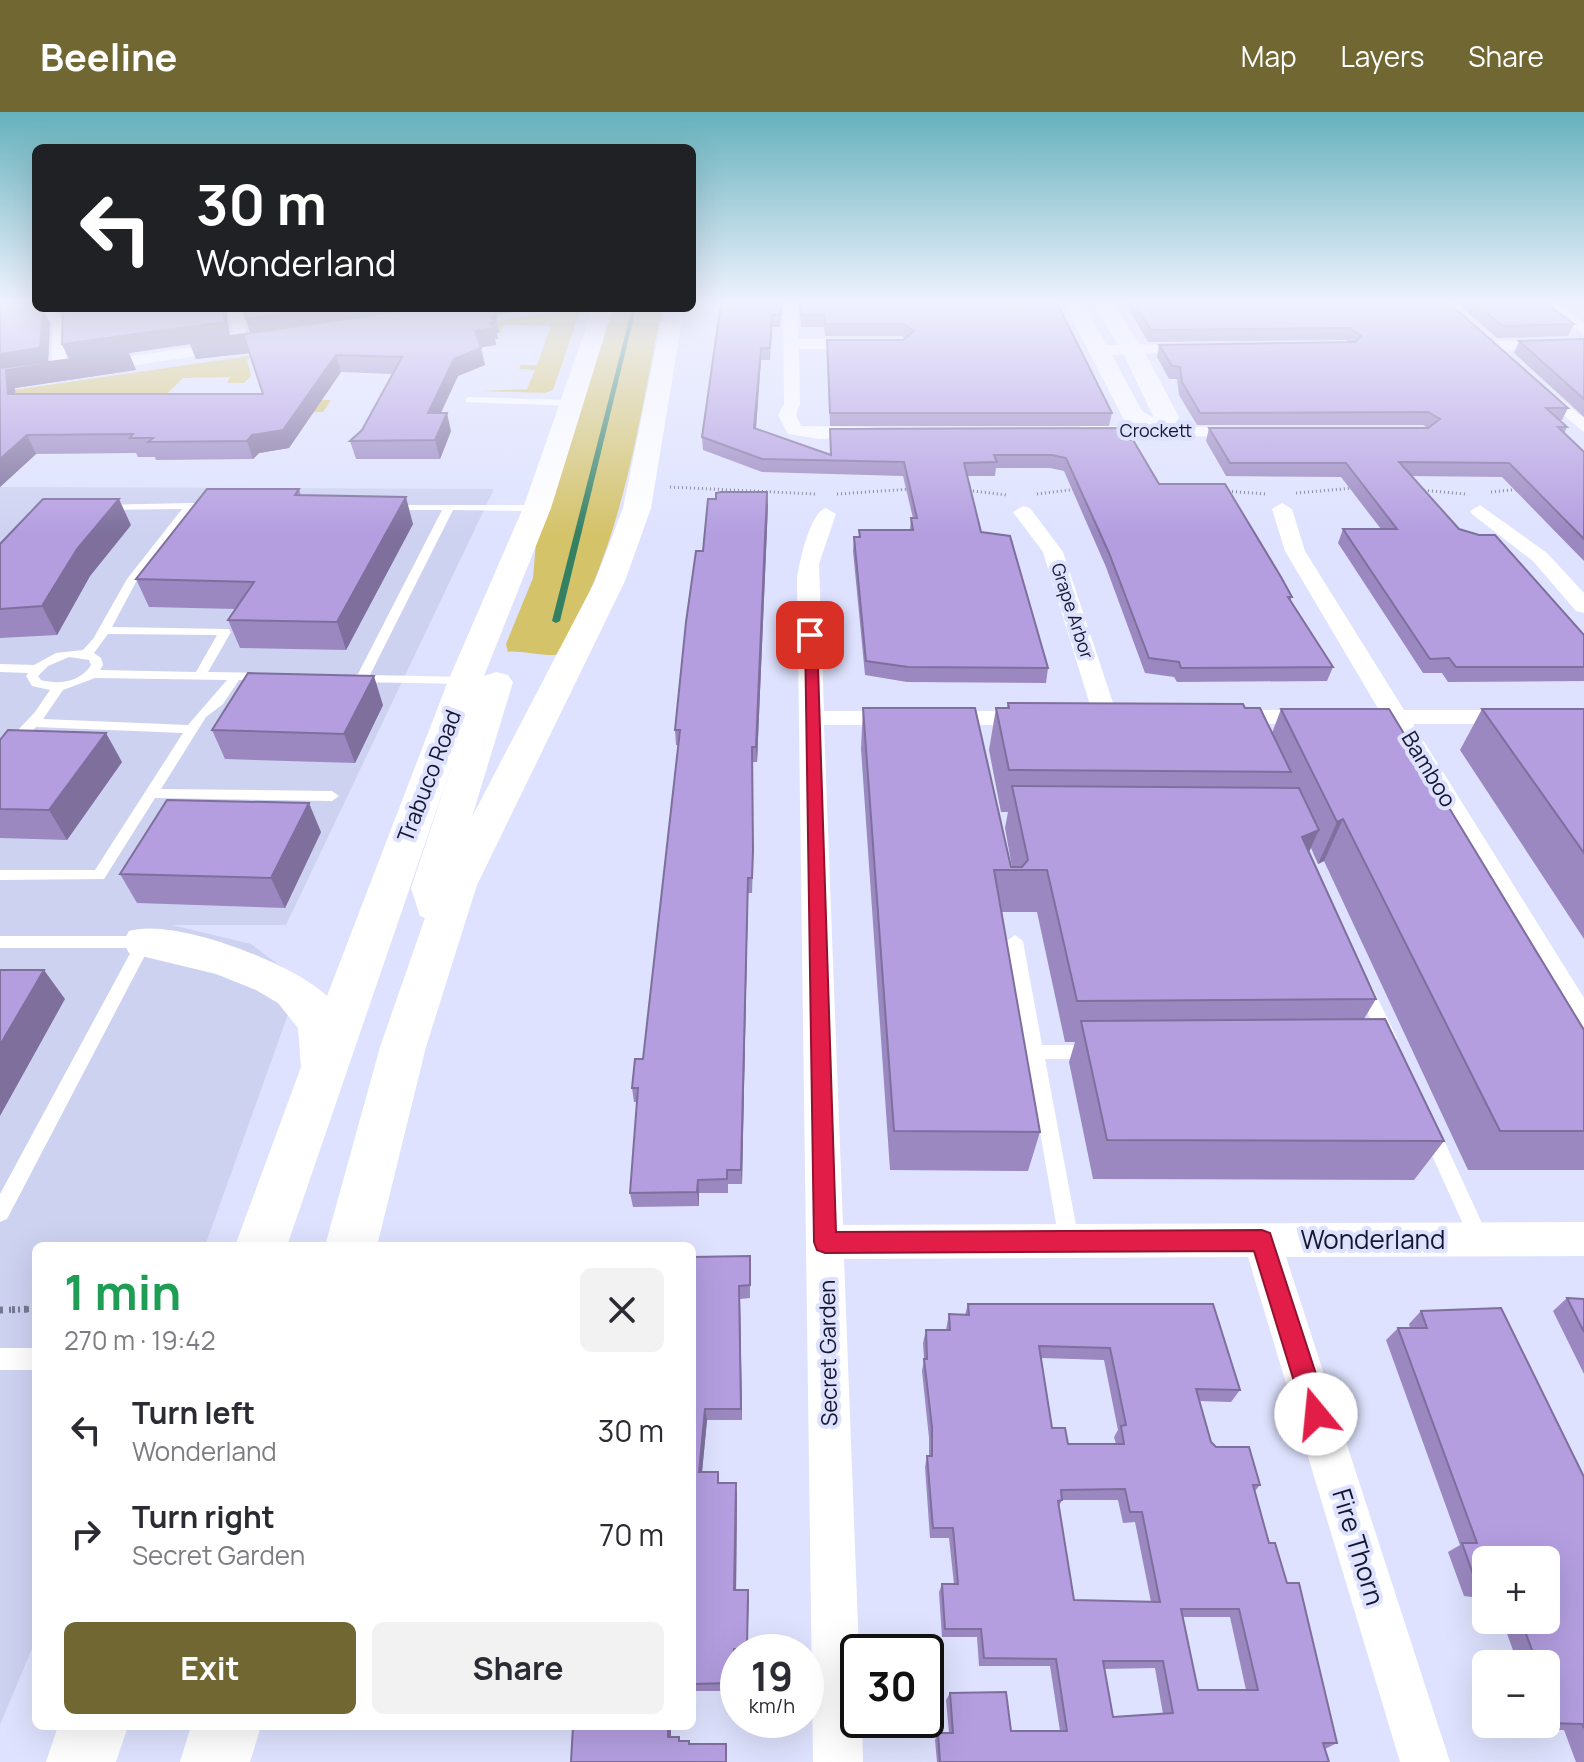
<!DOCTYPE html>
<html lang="en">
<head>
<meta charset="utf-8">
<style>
	:root { --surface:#fff; --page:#f2f2f3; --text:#2b2b33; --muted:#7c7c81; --accent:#706733 }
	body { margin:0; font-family:Manrope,sans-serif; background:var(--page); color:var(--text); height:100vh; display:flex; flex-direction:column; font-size:30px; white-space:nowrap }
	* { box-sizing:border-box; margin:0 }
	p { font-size:26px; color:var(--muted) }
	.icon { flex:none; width:44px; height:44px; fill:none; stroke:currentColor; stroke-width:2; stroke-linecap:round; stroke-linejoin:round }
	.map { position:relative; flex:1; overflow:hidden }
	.side { position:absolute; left:32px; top:1130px; width:664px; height:488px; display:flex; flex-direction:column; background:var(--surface); border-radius:12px; box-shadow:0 8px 32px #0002 }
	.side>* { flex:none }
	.banner { position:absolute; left:32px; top:32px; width:664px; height:168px; border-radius:12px; box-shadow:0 8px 32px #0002; background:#202124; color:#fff; overflow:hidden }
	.fabs { position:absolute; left:1472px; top:1434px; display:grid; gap:16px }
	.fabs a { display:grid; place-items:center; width:88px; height:88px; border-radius:12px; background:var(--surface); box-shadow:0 8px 32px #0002; font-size:40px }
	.speed { position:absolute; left:720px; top:1522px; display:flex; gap:16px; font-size:40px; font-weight:700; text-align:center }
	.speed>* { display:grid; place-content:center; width:104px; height:104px; border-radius:50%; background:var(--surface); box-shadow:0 8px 32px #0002; line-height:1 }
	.speed small { font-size:20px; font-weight:400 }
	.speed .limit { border:4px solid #111; border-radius:12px; background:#fff; color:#111 }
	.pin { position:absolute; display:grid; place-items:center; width:68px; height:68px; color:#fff; margin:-34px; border-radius:16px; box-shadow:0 4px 12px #0006 }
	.me { position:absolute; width:88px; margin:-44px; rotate:343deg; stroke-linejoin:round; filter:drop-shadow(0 0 6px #0008) }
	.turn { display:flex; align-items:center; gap:28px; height:168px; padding:0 32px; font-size:36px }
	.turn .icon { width:104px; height:104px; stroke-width:2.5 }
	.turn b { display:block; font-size:56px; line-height:68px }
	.round { display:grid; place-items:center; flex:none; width:84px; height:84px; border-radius:12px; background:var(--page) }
	.overview { display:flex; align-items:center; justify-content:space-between; height:136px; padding:0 32px }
	h1 { font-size:48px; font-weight:700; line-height:60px; color:#1e9e55 }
	.primary-button { display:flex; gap:16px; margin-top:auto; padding:16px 32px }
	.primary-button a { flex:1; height:92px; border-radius:12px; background:var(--accent); color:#fff; font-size:32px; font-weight:700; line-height:92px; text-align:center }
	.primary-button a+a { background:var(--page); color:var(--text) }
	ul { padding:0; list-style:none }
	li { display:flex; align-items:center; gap:24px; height:104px; padding:0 32px }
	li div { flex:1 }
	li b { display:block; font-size:30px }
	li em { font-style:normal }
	header { display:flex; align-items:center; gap:48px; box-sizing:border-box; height:112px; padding:0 40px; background:var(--accent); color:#fff }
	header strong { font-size:38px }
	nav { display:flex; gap:44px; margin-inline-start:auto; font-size:28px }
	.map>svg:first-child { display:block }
	.built { fill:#ced2f1 }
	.green { fill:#d4c369 }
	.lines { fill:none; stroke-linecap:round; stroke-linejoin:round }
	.stream { fill:#348063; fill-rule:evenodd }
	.path-far2 { stroke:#757892; stroke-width:3; stroke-dasharray:1 3; stroke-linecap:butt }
	.path-far1 { stroke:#757892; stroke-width:6; stroke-dasharray:2 7; stroke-linecap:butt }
	.path { stroke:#757892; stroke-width:7; stroke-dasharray:3 9; stroke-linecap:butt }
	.lane { fill:#fff; fill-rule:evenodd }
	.street { fill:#fff; fill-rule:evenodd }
	.secondary { fill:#fff; fill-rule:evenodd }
	.wall { fill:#9b88c1; fill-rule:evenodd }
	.shaded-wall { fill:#7e6f9d }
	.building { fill:#b49ee0; stroke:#7e6f9d; stroke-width:2; fill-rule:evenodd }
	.route { fill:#e11d48; stroke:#92132f; stroke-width:2 }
	.labels { text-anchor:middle; stroke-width:8; stroke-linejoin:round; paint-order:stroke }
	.far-street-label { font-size:18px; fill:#15162f; stroke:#dee2fe }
	.street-label { font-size:22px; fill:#15162f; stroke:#dee2fe }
	.near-street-label { font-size:26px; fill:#15162f; stroke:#dee2fe }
</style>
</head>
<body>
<header>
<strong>Beeline</strong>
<nav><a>Map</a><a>Layers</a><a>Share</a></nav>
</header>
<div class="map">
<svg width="1584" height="1650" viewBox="0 0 1584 1650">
	<rect width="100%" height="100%" fill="#dee2fe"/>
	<!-- built -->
	<path class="built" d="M0,375L494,377L286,813H172L251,832L300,869L205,1134H36V1527L0,1613Z"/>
	<!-- green -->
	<path class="green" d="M581,196L553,278L545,281L482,279L527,277L535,258L519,257L521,253H537L551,214L504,213L500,221L490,210L247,247L251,264L244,271H227L230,265L183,266L161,288H331L323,300L41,298L0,280Z
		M609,196H662C638,313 622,440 556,543C543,544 515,538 508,540L506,532L533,466L536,430Z"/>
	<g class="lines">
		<!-- stream -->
		<path class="stream" d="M632,196H636L560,509L556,511L552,509Z"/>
		<!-- path-far2 -->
		<path class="path-far2" d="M670,375L815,382
			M965,378L1007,383
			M1420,378L1465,382
			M1224,379L1266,382
			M1491,380L1521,377
			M1296,381L1354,376
			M837,382L911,377
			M1037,382L1078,377"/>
		<!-- path-far1 -->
		<path class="path-far1" d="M0,1198L36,1197"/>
		<!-- path -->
		<path class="path" d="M0,1198L36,1197"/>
		<!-- lane -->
		<path class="lane" d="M469,285L573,288L577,291L573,294L466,290V286Z
			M190,391H215L220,394L215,397H193L136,470L112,515L229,517L231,520L208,560L267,561L273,565L267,569L239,568L223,592L206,605L161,677L332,679L339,684L332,689L155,686L104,767L0,768V758H95L183,621L36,615L5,648L0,649V637L35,600L50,578L32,574L26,564L28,561L0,560V552L34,553L56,541L83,538L93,527L127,467L182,397L102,398L98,397V393ZM108,522L217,523L196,560L100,558L103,553L101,546L94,541ZM69,545L89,548L91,553C81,570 58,573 41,568L38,564L48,554ZM95,566L227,568L188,613L43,607L63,578Z
			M386,393H537L542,396L537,399L453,398L370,563L465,565L469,566V572L355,570L349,566L358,562L442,398H390L385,395Z
			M1015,823L1023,829L1042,933H1093L1099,935L1102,940L1099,945L1093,947H1045L1079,1129L1076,1135L1069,1138L1062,1135L1059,1129L1007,829Z
			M0,824H144L152,830L7,1107L0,1110V1082L133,836H0Z
			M1364,869L1370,871L1372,875L1397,926L1394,931L1388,933L1382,931L1379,926L1356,875L1358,871Z
			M1429,1009L1436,1011L1487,1122L1490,1128L1487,1134L1480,1137L1473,1134L1420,1017L1422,1011Z
			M0,1236H36V1258H0Z"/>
		<!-- street -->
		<path class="street" d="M783,191H797L798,227H865L873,232L865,237H799L800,292L796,303L801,314L869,315L875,316V324L819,327L788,322L778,303L784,292Z
			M1542,191H1559L1584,211V223Z
			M36,193V196H50L67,210L65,263L51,260L53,211L36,199Z
			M229,196H243L248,236L92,260L84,255L92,250L234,229Z
			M1584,227V237L1491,239L1483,234L1491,229Z
			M1200,232L1205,234V240L1098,243L1090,238L1098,233Z
			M1535,267L1584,306V320L1529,275L1527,272Z
			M1081,314L1249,315L1258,320L1249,325L1075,323L1072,319Z
			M1282,391L1292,397L1305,439L1404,598H1584V612H1413L1584,886V926L1573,922L1388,612H1222L1210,605L1222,598H1379L1285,439L1272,397Z
			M1480,393L1547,441L1584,481V501L1576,499L1533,449L1473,403L1470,399Z
			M1023,394L1030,396L1063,440L1118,606L1115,611H1097L1094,606L1043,440L1013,400Z
			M826,396L836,402L819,452L824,599H1034L1046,606L1034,613H824L843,1113L1584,1110V1144L1286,1145L1450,1650H1400L1248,1145L844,1147L859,1540L858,1608H862L863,1650H813L797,467C799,451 810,400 826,396Z"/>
		<!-- secondary -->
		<path class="secondary" d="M1064,191H1084L1142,299L1154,306L1121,237L1092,191H1112L1143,237L1179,305L1167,324H1149L1124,308Z
			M593,196H613L551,396L484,564L496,560L508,563L513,570L472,705L595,469L623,396L664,196H684L651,396L625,469L477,773L426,935L377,1134H325L380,935L425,806L420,804L411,776L455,644L287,1134H235L301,955L298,916L278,891L256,878L216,862L129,841L123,830L129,819C174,805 292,851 327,884L448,569L523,396Z
			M58,1614H128L116,1650H46Z
			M191,1614H261L250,1650H180Z"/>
	</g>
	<!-- wall -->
	<path class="wall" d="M0,191L43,196L50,212L48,250L69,248L62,232L63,204L54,196H226L230,224L251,221L244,196H539L495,203L499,221H497L498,227H495L496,233L481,235L485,253L458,264L441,301L451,319L440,347H356L350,329L362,318L392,262L341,260L289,336L259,341L253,347L156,348L155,345H138L136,341L36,342L0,375ZM190,232L196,247L250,241L263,282H15V276L136,258L129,241Z
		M721,191H783L780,215H772L770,248H761L756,316L830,343V317L1124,328L1159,372L1292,485L1290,489L1333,555L1327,569L1177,570L1174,565L1145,561L1106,455L1064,359L1050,356H996L995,364H967L981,420L1048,556L1046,571L907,570L865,563L853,439L854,425H859V418H910L911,406H913L903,364L762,360L703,338L702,325Z
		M799,191H1057L1112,301L1109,314H830L827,228H903L905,226L902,224H825L824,215H801Z
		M1125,191H1449L1568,296L1562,308H1560L1567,315L1564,322L1584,340V449L1502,365L1411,364L1459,417L1584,523V569L1448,570L1442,561H1423L1338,431L1343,417H1381L1341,365L1226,364L1206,329L1209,316H1428L1423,313H1197L1179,283L1177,267H1169L1157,245L1159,233L1349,230L1346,228L1148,230Z
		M1457,191H1546L1574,212L1568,224L1497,226Z
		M1584,227V305L1514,241L1519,229Z
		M299,377L301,383L413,412L346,538L240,536L228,508L236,497L149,495L136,467Z
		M768,393L757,650H752L753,754L752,781H748L742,1072H728V1081H699V1094L633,1095L630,1081L637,990H634L632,976L643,947L678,633H676L675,618L703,439Z
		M131,413L90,464L57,523L0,526V432Z
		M1008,591L1245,596L1272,621L1281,597L1584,918V1058H1468L1324,749L1318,752L1311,736L1309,740L1376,887L1364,907L1444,1029L1414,1068L1093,1067L1069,950L1075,930H1065L1037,800H1001L1040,1020L1028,1059L890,1058L861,637L863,596L1012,755L1005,716L1008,700H1001L989,638L996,596H1007Z
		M383,593L355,651L225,647L212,618Z
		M1482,597H1584V827L1460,638Z
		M0,628L122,650L67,728L0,726Z
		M321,720L285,796L137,791L120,762Z
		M750,1144V1186L740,1187L742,1308H707L702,1360L737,1382L736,1478H748V1540H738V1545H735L734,1579H692V1145Z
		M1567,1186L1584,1187V1262L1553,1199Z
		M968,1192H1213L1240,1278L1231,1290L1199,1289L1211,1330L1260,1373L1255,1379L1269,1431L1287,1471L1337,1631L1325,1637L1329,1650H937L935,1628L938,1621H949L946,1588L950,1581L1011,1619H1060L1050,1554H979L977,1525H942L939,1480L942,1472H954L949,1426H930L925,1355L927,1344H929V1326L922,1259L924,1247L923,1231L926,1218H946L949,1202L965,1203ZM1041,1246L1104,1248L1118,1318L1114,1325L1116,1332H1068L1052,1316ZM1062,1388H1118L1123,1411L1135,1410L1151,1490L1074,1488L1059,1394ZM1183,1505H1230L1246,1578H1198ZM1155,1556L1163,1602L1113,1605L1104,1557Z
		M1421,1199L1584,1365V1650H1576L1564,1618H1528L1526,1612H1546V1552H1518L1505,1516H1484L1472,1485L1464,1484L1448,1440L1460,1433L1386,1228L1398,1216H1410L1409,1212ZM1486,1448L1546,1508H1486Z"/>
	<!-- shaded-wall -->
	<path class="shaded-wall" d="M43,196L50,212L48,252L70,249L62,232L223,196H226L230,225L244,224L250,241L196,247L190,232L129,241L136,258L15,276L17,300L8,282L0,260V242Z
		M322,196H438L251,224L246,207Z
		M485,196H539L486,204Z
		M496,204L499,221H497L498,227H495L496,233L478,236L475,219L490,211L491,205Z
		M481,236L485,253L458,264L432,319L428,301L454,247Z
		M761,236V248L755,329L754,316Z
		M336,243L341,260L289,336L259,341L253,347L247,329Z
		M447,301L451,319L440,347L435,328Z
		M27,323L36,342L0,375V347Z
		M767,380L768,393L757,650L756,635Z
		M406,385L413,412L346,538L337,510Z
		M119,387L131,413L90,464L57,523L42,494L77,437Z
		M374,564L383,593L355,651L344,622Z
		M106,621L122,650L67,728L49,698Z
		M309,691L321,720L285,796L271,766Z
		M1343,707L1324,749L1318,752L1337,710Z
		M1319,718L1300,759L1302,725Z
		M748,766V781L742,1072L741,1058Z
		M44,858L65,887L0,1004V933Z
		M698,1068L699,1081V1094L697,1080Z
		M739,1174L740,1187L742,1308L741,1297Z
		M705,1297L707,1308L701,1371L699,1360Z
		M736,1371L737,1382L736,1487L734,1478Z
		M748,1478L749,1487L747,1540V1537Z
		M734,1537L735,1545L734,1579L732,1571Z
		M668,1614H671V1631L668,1625Z"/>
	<!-- building -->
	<path class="building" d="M0,191H36V196H43L40,236L0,242Z
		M721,191H781L780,203H772L770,236H761L754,316L831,343L830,317L1119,316L1124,328H1133L1159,372H1225L1281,465L1292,485H1288L1333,555L1181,556L1179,550L1149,546L1109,441L1066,346L1052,343H994L997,350L964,351L981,420L1010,424L1048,556L908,555L866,549L854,425H860L859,418H913L911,406H917L904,350L762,347L702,325Z
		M800,191H1057L1112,301H830L827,228H903L914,219L903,212H825L824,203H801Z
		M1134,191H1449L1568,296H1546L1567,315H1558L1584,340V427L1509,351L1399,350L1459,417L1479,423H1495L1584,523V555H1456L1449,546L1430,547L1343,417H1397L1346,351H1230L1209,316H1428L1440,307L1428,300L1200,301L1182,270L1180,255L1172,254L1159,233L1355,230L1361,224L1350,216L1151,218Z
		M1475,191H1546L1574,212L1502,214Z
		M63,196H223L225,210L62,232Z
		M244,196H322L246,207Z
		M422,196H490L496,204L491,205L495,210L490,211L493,216L475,219L481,236L454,247L428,301H447L435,328L350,329L362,318L402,245L336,243L283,318L252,323L247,329L148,330L153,326H130L133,322L27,323L0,347V256L129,240L6,258L8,282H263L244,224L189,230Z
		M1584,227V287L1519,229Z
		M207,377H299L295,383L406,385L337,510L228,508L254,470L136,467Z
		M721,380H767L756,635H752L753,739L752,766H748L741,1058H727V1067L698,1068L697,1080L630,1081L638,976H632L635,947H643L680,618H675L686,510L696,439H703L708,387H716V381Z
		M43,387H119L77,437L42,494L0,497V432Z
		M248,561L374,564L344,622L212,618Z
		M1008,591L1243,592L1245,596H1260L1291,660L1009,658L996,596H1009Z
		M863,596H975L1011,755H1022L1028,748L1012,674L1299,676L1319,718L1302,725L1376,887L1077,889L1047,758H994L1040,1020L894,1019Z
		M1281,597H1389L1584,918V1019H1500L1343,707L1337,710Z
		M1482,597H1584V741Z
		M8,618L106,621L49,698L0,697V628Z
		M167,688L309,691L271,766L120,762Z
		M0,858H44L0,933Z
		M1385,907L1444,1029L1107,1028L1081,909Z
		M750,1144V1173L739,1174L741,1297H705L699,1360H718V1371H736L734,1478H748L747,1537H734L732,1571L692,1572V1145Z
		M1567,1186L1584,1187V1220Z
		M968,1192H1213L1240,1278L1196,1277L1211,1330L1216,1335H1249L1260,1373H1253L1269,1431H1275L1287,1471H1299L1337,1631H1323L1329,1650H940L938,1621H953L950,1581L1006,1580L1011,1619H1067L1056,1547L984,1546L981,1517H945L942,1472H958L953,1416H933L927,1344H932V1315L924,1247H927L926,1218H950L949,1202L969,1203ZM1039,1234L1110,1236L1126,1313L1121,1314L1124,1332H1068L1065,1316H1052ZM1125,1377L1130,1400H1142L1160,1490L1074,1488L1058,1389L1062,1388L1061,1378ZM1181,1497H1239L1258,1578H1198ZM1103,1549H1163L1173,1601L1113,1605Z
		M1501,1196L1584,1365V1616L1582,1612L1546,1611V1552H1537L1521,1508H1511H1546V1448H1486V1476H1478L1462,1431H1477L1398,1216H1427L1421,1199Z
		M573,1614H668V1625H679V1629H689V1632H726V1650H571Z"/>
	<!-- sky -->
	<linearGradient id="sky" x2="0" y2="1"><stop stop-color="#65b1bc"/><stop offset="0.45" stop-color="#f0f2ff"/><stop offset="1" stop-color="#f0f2ff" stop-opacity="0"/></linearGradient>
	<rect width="1584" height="422" fill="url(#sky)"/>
	<!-- route -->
	<path class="route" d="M805,520L817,523L836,1120L1262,1118L1270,1121L1329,1302L1325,1311L1316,1315L1307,1311L1304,1302L1254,1139L825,1141L817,1138L814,1130Z"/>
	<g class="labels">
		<!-- far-street labels -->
		<g class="far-street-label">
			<text x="1156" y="325">Crockett</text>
			<text transform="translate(1072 499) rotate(72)" y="6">Grape Arbor</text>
		</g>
		<!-- street labels -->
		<g class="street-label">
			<text transform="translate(1429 657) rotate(59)" y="8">Bamboo</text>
			<text transform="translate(429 664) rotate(-69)" y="8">Trabuco Road</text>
			<text transform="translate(828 1241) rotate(-91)" y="8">Secret Garden</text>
		</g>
		<!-- near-street labels -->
		<g class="near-street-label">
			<text x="1373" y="1137">Wonderland</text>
			<text transform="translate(1358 1435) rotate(73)" y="9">Fire Thorn</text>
		</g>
	</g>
</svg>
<div class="fabs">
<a>+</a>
<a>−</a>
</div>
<div class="speed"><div>19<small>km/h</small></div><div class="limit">30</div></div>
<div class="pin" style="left:810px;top:523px;background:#d93025"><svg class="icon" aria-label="arrive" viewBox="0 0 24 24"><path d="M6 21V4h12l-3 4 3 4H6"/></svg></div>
<svg class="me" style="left:1316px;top:1302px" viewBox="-20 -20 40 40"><circle r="19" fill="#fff"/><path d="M0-13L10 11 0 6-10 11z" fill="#e11d48"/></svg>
<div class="banner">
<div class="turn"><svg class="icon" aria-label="left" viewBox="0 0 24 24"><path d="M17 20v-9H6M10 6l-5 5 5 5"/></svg><div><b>30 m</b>Wonderland</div></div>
</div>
<section class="side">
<div class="overview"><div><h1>1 min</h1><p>270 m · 19:42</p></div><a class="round"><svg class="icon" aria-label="close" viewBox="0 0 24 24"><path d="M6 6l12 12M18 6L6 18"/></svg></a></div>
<ul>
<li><svg class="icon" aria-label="left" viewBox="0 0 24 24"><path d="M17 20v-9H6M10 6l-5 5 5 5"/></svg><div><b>Turn left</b><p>Wonderland</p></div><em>30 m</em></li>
<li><svg class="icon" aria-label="right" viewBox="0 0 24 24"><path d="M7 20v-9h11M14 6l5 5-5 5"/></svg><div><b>Turn right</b><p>Secret Garden</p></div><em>70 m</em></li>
</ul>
<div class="primary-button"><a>Exit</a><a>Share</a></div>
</section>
</div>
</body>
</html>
